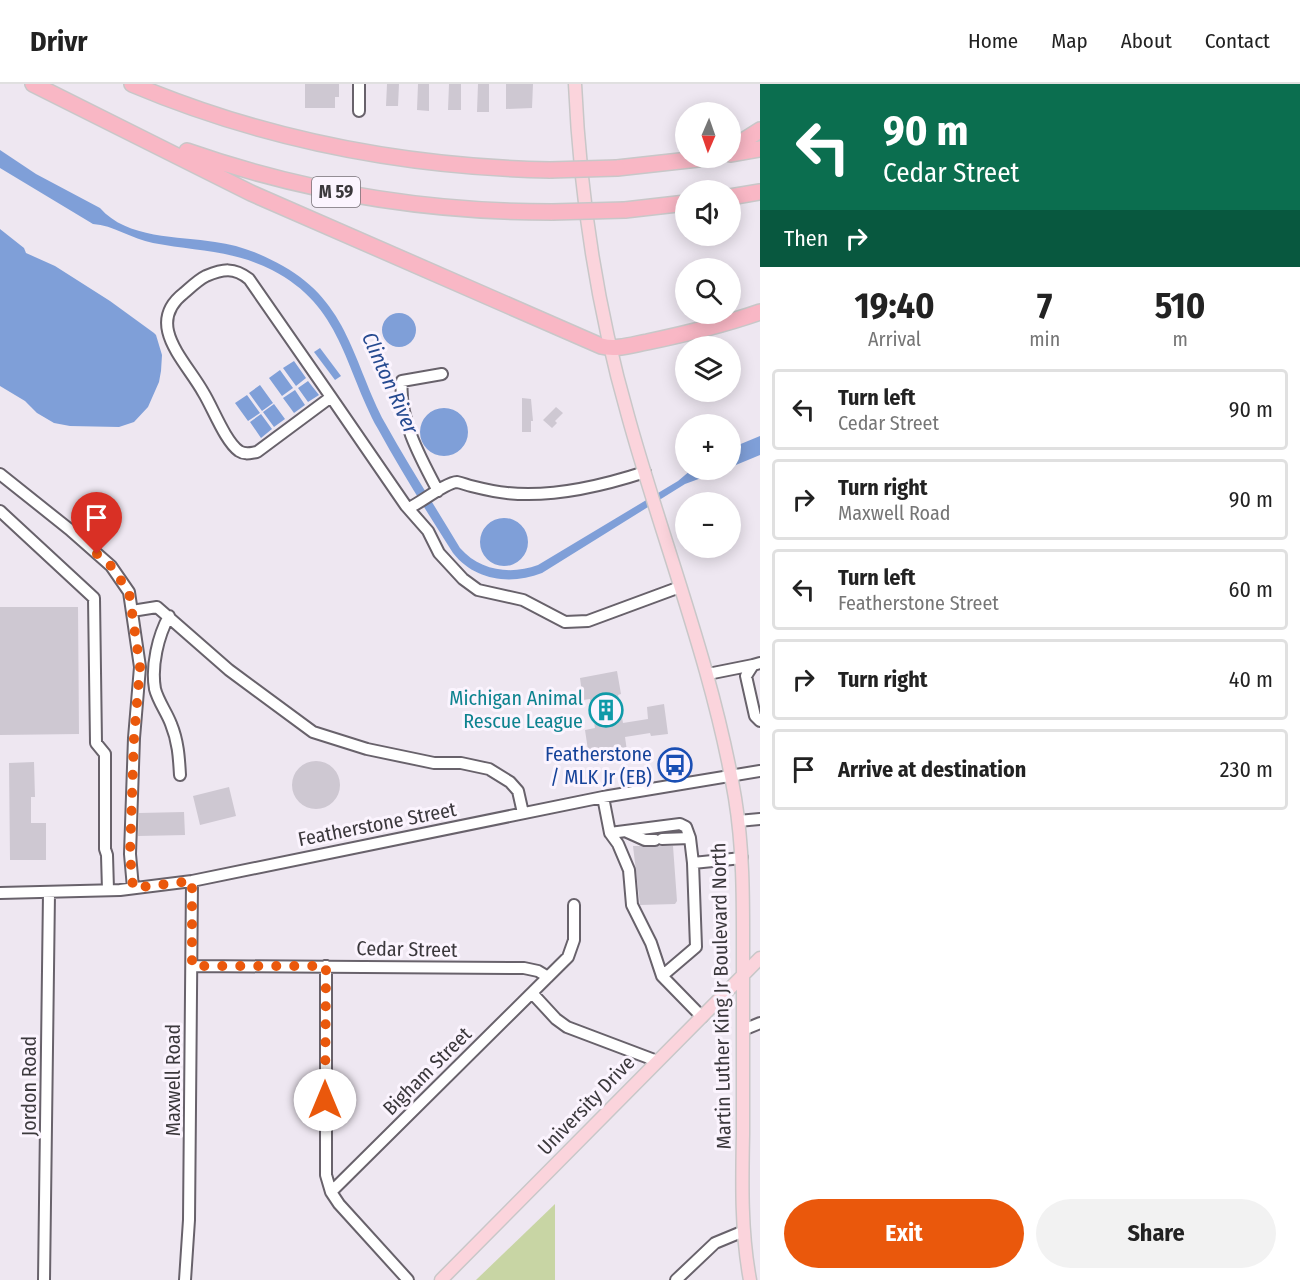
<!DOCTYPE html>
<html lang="en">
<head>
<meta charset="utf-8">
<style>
	:root { --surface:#fff; --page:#f2f2f2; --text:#222; --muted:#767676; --line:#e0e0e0; --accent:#ea580c }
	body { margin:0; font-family:"Fira Sans Condensed",sans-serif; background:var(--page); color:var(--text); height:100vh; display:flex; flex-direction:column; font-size:22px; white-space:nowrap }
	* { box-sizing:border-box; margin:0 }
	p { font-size:20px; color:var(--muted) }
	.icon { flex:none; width:33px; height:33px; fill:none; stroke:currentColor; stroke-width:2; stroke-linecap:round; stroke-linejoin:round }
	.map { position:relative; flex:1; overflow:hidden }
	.details { display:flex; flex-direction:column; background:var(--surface); width:540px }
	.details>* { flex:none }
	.hud { background:#0b6e4f; color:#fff; overflow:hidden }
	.needle { width:39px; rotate:182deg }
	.buttons { position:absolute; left:675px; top:18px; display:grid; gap:12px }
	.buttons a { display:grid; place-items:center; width:66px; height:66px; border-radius:50%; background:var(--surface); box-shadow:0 3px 15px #0003; font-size:30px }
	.pin { position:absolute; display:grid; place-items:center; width:51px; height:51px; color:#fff; margin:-62px -26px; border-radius:50% 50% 50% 0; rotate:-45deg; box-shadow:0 0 6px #0007 }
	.pin .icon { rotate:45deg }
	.me { position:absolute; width:66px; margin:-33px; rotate:0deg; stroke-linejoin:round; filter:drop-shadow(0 0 4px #0008) }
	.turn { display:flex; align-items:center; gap:21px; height:126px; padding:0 24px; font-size:27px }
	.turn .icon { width:78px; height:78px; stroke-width:2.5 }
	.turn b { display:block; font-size:42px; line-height:51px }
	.then { display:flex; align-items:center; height:57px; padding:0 24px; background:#0003; gap:12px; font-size:22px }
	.eta { display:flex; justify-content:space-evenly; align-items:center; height:102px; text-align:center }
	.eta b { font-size:36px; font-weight:700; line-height:42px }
	.button { display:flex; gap:12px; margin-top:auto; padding:12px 24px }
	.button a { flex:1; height:69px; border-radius:36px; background:var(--accent); color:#fff; font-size:24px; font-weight:700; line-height:69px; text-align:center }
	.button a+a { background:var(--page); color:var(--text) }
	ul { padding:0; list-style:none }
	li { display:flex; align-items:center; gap:18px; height:81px; margin:0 12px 9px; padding:0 12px; border:3px solid var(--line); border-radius:6px }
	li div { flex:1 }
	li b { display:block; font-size:22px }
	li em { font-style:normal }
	header { display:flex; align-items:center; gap:36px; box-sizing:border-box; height:84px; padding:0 30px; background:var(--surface); border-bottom:2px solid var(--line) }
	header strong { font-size:28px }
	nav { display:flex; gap:33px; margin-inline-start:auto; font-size:21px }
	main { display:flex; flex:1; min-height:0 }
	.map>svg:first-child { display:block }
	.green { fill:#c8d5a4 }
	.water { fill:#7f9fd8 }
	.building { fill:#cec8d2 }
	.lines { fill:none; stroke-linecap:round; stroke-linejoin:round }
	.minor-casing { stroke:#68626b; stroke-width:14 }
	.major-casing { stroke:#c8c7c8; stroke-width:15 }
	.highway-casing { stroke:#c8c7c8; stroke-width:18 }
	.minor { stroke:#fff; stroke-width:10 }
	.major { stroke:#fbd4dc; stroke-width:12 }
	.highway { stroke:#f9b7c5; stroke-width:15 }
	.highway-bridge-casing { stroke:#c8c7c8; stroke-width:18; stroke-linecap:butt }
	.highway-bridge { stroke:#f9b7c5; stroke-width:15 }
	.route { stroke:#ea580c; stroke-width:10; stroke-dasharray:0 18 }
	.labels { text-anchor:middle; stroke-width:6; stroke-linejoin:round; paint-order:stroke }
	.shield { fill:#fbf4fe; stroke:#757076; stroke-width:1.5 }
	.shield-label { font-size:18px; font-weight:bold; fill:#3b383c }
	.culture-label { font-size:20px; fill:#0d838f; stroke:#fbf4fe; text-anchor:end }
	.transit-label { font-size:20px; fill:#164399; stroke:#fbf4fe; text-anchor:end }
	.street-label { font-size:20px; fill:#3b383c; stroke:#fbf4fe }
	.water-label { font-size:21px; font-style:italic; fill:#264a90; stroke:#fbf4fe }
</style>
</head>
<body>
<header>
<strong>Drivr</strong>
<nav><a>Home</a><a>Map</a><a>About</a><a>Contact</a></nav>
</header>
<main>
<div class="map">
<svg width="760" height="1196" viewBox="0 0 760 1196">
	<rect width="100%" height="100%" fill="#eee7f1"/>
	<!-- green -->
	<path class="green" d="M555,1120V1196H476Z"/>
	<!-- water -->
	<path class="water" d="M0,66L36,90L100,124C127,155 178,152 215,158C239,161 262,170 283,182C349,219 353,279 385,339C408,381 435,422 460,464C480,487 511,491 538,481L678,397L691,386H723L685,400L542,489C511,501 475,497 453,469C427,428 401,387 378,345C344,283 342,222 272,186C233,166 195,167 153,159C132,155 113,141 93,140L0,84Z
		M0,145L24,164L26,169L55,182L110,217L154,249L156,251L162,271L161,287L159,298L148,323L134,338L119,343L70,342L54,339L37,329L25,317L0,302Z
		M382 246a17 17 0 1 1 34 0a17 17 0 1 1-34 0Z
		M320,264L341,292L335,296L314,268Z
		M294,277L306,294L296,302L283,284Z
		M280,286L293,304L282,312L269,294Z
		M308,297L319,311L308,318L298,304Z
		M260,301L273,319L262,327L249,309Z
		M295,306L305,321L294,329L283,314Z
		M247,311L260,329L248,337L235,319Z
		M274,320L285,335L274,343L263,328Z
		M420 348a24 24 0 1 1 48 0a24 24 0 1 1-48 0Z
		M261,330L272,345L261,354L250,338Z
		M760,352V371L731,383V364Z
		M480 458a24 24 0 1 1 48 0a24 24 0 1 1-48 0Z"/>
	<!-- building -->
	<path class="building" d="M305,0H339V13H335V24H305Z
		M387,0H399L398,22H386Z
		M418,0H429V27L417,26Z
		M449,0H461V26H448Z
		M478,0H489V28H477Z
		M506,0H533L532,24L506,25Z
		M522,314L531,315L533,337H531V348H522Z
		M556,323L563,329L555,337L557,339L552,344L543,336Z
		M0,523H78L79,650L0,651Z
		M617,587L621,610L618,611L623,639L648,635L647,623L664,620L668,650L651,652L650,649L625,653L627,667L589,673L585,646L595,644L590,615L583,616L580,594Z
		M292 701a24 24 0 1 1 48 0a24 24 0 1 1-48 0Z
		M34,678L35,713H31V739H46V776H10L9,679Z
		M229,703L236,732L200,741L193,712Z
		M184,728L185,751L138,752L139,729Z
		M633,762H673L677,817L675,820L640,821Z"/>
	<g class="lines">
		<!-- minor casing -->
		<g class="minor-casing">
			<path id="minor" d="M359,27V0
				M331,313L257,368C250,369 245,371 239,367C225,357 213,324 203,308C185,276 144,240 184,209C191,203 198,196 206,192C223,185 234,183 249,195L331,313L406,422L428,447L439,469L463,495L478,506L523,516L565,538L588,537L680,503
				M0,390L69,445L111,482L129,508L140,583L134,654L130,770L133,804
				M438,407C421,375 398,334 402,297L442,290
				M409,424C420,419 447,398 457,398C462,399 467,401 471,402C483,405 495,408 507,409C552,414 602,402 645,388
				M0,427L94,514L96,659L105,670V765L107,771L108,806
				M132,527L157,523L229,586L313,648L367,665L434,679H461L489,685L510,698L518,707L523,729
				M169,532C158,552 151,582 155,605C158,617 167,629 171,640C178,657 179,673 180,691
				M760,579L753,581L746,592L755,632L760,637
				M708,590L753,581
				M603,713L610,749L618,760L629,786L632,821L651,859L662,892
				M738,737L760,735
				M625,747L645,756H655
				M610,749L680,740L686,743L690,754L693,779
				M662,755L690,754
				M0,809L120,806L192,797L603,713L760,687
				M192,882L524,884L538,887L548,893
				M326,882V1091L331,1108L339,1120L408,1196
				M532,909L556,935L567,943L657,977
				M702,933L662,892L696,863L693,779L742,774
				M743,946L760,939
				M331,1108L568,873L574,856V821
				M44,1196L49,809
				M185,1196L189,1136L192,797
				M676,1196L715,1159L744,1147"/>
		</g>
		<!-- major casing -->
		<g class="major-casing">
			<path id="major" d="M575,0C580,111 597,224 628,332C663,459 713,583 735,714C744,769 743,823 743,878C743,936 743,993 743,1050C742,1099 741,1148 750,1196
				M441,1196L760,874"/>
		</g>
		<!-- highway casing -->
		<g class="highway-casing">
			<path id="highway" d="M33,0L251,109L601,262C616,266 631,261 647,258C685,250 723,241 760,228
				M132,0C267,57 404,83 550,86
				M730,65L760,46
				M187,67C304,108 428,128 552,128
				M730,70L760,65
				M617,84L707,74
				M730,113L760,108
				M625,126L686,119"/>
		</g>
		<!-- minor -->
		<use href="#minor" class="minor"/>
		<!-- major -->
		<use href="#major" class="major"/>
		<!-- highway -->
		<use href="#highway" class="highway"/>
		<!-- highway-bridge casing -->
		<g class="highway-bridge-casing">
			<path id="highway-bridge" d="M550,86L617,84
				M552,128L625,126"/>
		</g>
		<!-- highway-bridge -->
		<use href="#highway-bridge" class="highway-bridge"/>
	</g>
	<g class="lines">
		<!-- route -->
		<path class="route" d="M97,470L111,482L129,508L140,583L134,654L130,770L133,804L192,797V882H326L325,1016"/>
	</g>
	<!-- icons -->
	<defs>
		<g id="building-ring" transform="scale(1.725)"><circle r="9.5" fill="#fbf4fe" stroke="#0f9aa8" stroke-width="1.5"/><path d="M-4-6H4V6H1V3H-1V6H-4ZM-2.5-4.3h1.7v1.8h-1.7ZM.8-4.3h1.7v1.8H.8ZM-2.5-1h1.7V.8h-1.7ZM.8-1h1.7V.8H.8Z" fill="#0f9aa8"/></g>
		<g id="bus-ring" transform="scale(1.725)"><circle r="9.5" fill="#fbf4fe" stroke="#1a4fb4" stroke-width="1.5"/><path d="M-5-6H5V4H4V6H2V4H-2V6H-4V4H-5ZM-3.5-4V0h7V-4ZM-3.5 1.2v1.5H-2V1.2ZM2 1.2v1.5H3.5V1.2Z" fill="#1a4fb4"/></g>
	</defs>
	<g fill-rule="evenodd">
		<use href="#building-ring" x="606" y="626"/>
		<use href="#bus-ring" x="675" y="681"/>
	</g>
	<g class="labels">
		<!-- shield labels -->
		<rect class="shield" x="312" y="93" width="48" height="30" rx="4.5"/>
		<g class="shield-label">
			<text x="336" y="114">M 59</text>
		</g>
		<!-- culture labels -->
		<g class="culture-label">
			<text x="583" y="621">Michigan Animal<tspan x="583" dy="23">Rescue League</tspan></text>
		</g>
		<!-- transit labels -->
		<g class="transit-label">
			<text x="652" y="677">Featherstone<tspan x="652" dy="23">/ MLK Jr (EB)</tspan></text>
		</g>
		<!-- street labels -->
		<g class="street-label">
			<text transform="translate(377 740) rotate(-11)" y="7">Featherstone Street</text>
			<text transform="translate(407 865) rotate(1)" y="7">Cedar Street</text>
			<text transform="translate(721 912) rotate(-91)" y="7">Martin Luther King Jr Boulevard North</text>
			<text transform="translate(427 987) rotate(-45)" y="7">Bigham Street</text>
			<text transform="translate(173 996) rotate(-90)" y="7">Maxwell Road</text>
			<text transform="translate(29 1002) rotate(-90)" y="7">Jordon Road</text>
			<text transform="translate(586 1021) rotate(-46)" y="7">University Drive</text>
		</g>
		<!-- water labels -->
		<g class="water-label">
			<text transform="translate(390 299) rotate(66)" y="7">Clinton River</text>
		</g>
	</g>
</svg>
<div class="buttons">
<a><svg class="needle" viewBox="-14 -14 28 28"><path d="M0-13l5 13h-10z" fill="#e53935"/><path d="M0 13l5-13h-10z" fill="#767676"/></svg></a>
<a><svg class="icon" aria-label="sound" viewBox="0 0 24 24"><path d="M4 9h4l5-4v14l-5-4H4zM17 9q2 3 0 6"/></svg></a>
<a><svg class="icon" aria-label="search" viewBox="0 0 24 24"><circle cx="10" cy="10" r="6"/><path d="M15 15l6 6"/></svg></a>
<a><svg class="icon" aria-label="layers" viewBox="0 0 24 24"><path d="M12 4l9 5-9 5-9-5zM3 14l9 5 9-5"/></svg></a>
<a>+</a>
<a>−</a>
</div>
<div class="pin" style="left:97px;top:470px;background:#d93025"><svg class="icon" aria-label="arrive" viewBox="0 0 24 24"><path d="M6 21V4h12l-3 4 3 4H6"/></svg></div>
<svg class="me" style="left:325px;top:1016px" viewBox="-20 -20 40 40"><circle r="19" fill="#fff"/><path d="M0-13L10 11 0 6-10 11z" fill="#ea580c"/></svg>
</div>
<section class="details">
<div class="hud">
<div class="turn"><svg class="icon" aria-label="left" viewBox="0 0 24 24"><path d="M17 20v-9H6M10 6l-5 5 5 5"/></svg><div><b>90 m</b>Cedar Street</div></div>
<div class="then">Then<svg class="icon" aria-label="right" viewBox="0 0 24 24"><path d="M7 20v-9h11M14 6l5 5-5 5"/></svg></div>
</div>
<div class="eta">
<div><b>19:40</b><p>Arrival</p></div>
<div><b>7</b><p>min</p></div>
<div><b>510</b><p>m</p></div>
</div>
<ul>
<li><svg class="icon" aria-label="left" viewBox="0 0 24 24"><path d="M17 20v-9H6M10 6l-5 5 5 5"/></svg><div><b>Turn left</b><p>Cedar Street</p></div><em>90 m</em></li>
<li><svg class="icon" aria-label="right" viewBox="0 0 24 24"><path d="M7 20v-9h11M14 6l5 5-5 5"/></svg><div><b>Turn right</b><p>Maxwell Road</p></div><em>90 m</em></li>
<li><svg class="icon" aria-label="left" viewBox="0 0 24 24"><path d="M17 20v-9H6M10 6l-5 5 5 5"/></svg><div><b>Turn left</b><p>Featherstone Street</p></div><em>60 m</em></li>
<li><svg class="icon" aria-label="right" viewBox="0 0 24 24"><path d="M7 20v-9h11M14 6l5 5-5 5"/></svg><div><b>Turn right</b></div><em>40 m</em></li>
<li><svg class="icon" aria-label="arrive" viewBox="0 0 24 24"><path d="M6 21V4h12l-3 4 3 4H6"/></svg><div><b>Arrive at destination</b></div><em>230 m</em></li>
</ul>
<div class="button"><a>Exit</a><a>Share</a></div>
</section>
</main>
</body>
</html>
